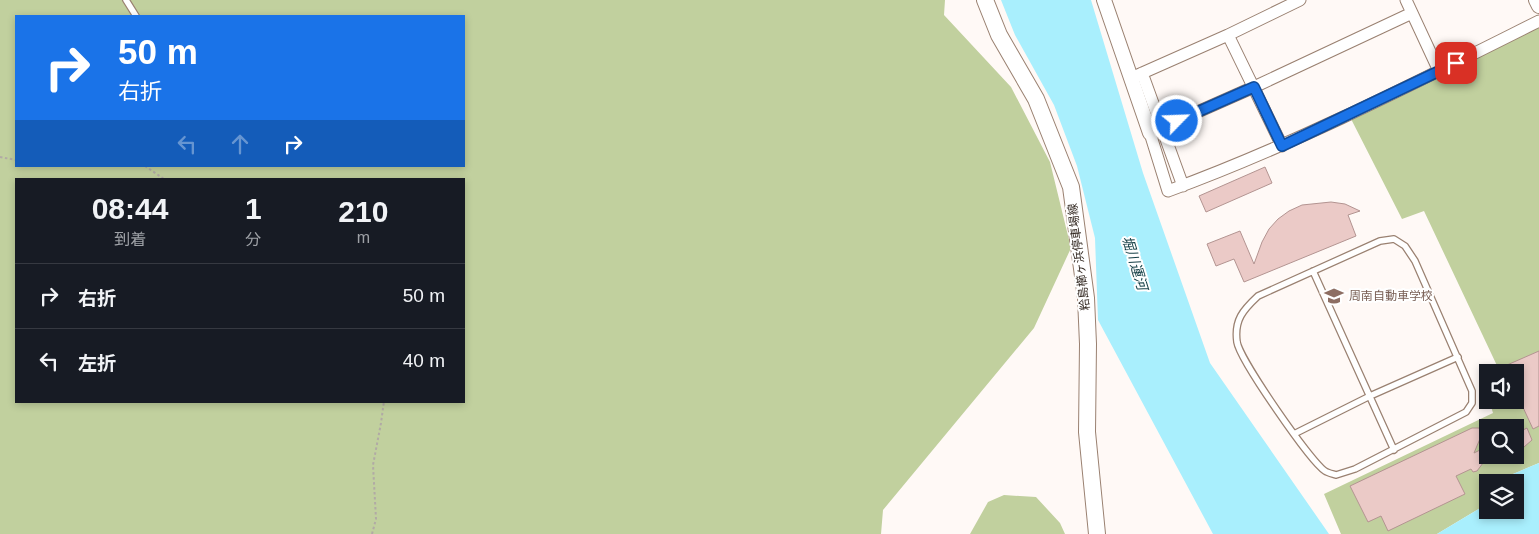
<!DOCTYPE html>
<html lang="ja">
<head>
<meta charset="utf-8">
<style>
	:root { --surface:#171b24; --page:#242831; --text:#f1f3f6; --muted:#9ea1a6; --line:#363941 }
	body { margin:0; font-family:Arial,"Noto Sans JP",sans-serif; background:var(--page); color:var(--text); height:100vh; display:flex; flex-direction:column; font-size:19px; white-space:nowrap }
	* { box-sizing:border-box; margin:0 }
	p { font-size:16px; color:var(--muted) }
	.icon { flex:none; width:28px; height:28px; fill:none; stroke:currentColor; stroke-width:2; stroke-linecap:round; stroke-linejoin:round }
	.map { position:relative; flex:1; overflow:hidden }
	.side { position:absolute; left:15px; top:178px; width:450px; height:225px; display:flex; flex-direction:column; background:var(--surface); border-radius:0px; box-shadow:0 2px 8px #0003 }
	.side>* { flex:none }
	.guide { position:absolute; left:15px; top:15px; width:450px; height:152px; border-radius:0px; box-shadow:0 2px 8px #0003; background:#1a73e8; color:#fff; overflow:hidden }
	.buttons { position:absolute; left:1479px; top:364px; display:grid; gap:10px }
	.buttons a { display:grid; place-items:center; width:45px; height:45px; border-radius:0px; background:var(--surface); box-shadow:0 2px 8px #0003; font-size:25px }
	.pin { position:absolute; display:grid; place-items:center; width:42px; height:42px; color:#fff; margin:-21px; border-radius:10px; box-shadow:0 2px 8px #0006 }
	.me { position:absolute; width:55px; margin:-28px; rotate:66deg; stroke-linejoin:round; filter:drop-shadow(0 0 4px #0008) }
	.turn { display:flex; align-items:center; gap:18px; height:105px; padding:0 20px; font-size:22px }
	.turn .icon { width:65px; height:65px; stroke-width:2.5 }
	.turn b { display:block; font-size:35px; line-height:42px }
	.lanes { display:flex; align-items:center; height:48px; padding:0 20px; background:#0003; justify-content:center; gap:25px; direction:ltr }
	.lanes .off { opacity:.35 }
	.eta { display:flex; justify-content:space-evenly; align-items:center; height:85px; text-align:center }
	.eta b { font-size:30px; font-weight:800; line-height:35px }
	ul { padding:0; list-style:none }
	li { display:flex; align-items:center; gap:15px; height:65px; padding:0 20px; border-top:1px solid var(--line) }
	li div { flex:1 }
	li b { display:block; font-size:19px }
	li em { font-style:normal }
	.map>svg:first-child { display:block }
	.green { fill:#c1d09e; fill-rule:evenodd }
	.water { fill:#a9effd }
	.building { fill:#ebcac7; stroke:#b39491 }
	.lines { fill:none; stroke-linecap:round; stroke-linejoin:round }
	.service-casing { stroke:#9a8171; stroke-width:8 }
	.minor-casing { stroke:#9a8171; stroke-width:13 }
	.tertiary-casing { stroke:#9a8171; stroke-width:16 }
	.secondary-casing { stroke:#9a8171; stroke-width:18 }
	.path { stroke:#b1aaa5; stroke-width:2; stroke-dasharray:2.5 2.5; stroke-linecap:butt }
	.service { stroke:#fff; stroke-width:5.5 }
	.minor { stroke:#fff; stroke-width:11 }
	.tertiary { stroke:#fff; stroke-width:14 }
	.secondary { stroke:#fff; stroke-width:16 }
	.route-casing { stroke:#114b97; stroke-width:12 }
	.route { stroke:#1a73e8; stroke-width:9 }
	.labels { text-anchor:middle; stroke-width:4; stroke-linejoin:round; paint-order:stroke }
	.street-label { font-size:12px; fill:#342a23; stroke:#fff }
	.education-label { font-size:12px; fill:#785e54; stroke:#fff; text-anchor:start }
	.water-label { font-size:14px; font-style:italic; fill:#133e45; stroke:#fff }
</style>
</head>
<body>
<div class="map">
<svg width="1539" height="534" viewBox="0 0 1539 534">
	<rect width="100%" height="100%" fill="#fff9f6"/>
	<!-- green -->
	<path class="green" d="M0,0H945L944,15L1011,87L1050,162L1071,248L1034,328L883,510L881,534H0ZM16,16H464V166H16ZM16,179H464V401H16Z
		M1539,21V463L1513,474L1509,482H1488L1487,504L1437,534H1341L1324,494L1493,413L1489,400H1515V372H1500L1424,211L1402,219L1349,115ZM1488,428H1515V455H1488Z
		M1004,495L1036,497L1060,523L1065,534H970L988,502Z"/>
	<!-- water -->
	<path class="water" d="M1001,0H1091L1143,173L1210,363L1329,534H1213L1098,320L1095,238L1077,166L1054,105L1015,35Z
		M1539,463V534H1437L1487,504L1488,510H1515V482H1509L1513,474Z"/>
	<!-- building -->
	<path class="building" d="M1265,167L1272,183L1206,212L1199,196Z
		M1331,202L1345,204L1360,211L1348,215L1356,236L1244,282L1234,259L1216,266L1207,244L1240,231L1254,264L1262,242L1269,229L1278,219L1289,211L1302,205Z
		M1539,351V426L1533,429L1515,390V372H1491Z
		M1472,428H1479L1482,434L1474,453L1488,446V461L1483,463L1477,471L1473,472L1471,469L1456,476L1465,494L1388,531L1381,516L1368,522L1350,486Z
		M1527,428L1532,440L1524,447L1521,446L1515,448V434Z"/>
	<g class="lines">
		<!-- service casing -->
		<g class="service-casing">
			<path id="service" d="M126,0L136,16
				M1394,239L1405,246L1415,261L1472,391V403L1466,412L1355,469L1336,475C1333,474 1328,473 1325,471C1310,461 1240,360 1237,342C1234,320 1243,310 1258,296L1380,241Z
				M1313,271L1394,450
				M1294,434L1370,396L1458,357"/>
		</g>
		<!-- minor casing -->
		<g class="minor-casing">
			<path id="minor" d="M1406,0L1439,71
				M1412,13L1254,87L1150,133L1168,191C1296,144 1417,82 1539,21
				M1228,35L1282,146
				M1142,73L1183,186
				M1131,78L1228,35L1300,0"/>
		</g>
		<!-- tertiary casing -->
		<g class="tertiary-casing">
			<path id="tertiary" d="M1104,0L1150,133
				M1536,0L1539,6"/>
		</g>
		<!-- secondary casing -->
		<g class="secondary-casing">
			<path id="secondary" d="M985,0L999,35L1036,99L1071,187L1086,298L1088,344L1087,432L1097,534"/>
		</g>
		<!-- path -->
		<path class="path" d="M0,157L16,160
			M145,166L164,179
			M372,534L376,519L373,465L381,423L384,401"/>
		<!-- service -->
		<use href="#service" class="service"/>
		<!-- minor -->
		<use href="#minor" class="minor"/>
		<!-- tertiary -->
		<use href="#tertiary" class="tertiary"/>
		<!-- secondary -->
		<use href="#secondary" class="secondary"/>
	</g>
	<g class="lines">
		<!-- route casing -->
		<g class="route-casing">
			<path id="route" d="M1177,121L1254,87L1282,146L1456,63"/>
		</g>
		<!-- route -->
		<use href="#route" class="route"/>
	</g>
	<!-- icons -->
	<defs>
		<g id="school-bare" transform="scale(1.5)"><path d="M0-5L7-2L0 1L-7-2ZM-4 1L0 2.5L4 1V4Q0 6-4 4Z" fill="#8d6e63" stroke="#fff" stroke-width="2.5" paint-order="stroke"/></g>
	</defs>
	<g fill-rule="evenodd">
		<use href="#school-bare" x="1334" y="296"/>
	</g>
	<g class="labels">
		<!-- street labels -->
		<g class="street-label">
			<text transform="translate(1079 257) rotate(-97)" y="4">粭島櫛ヶ浜停車場線</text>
		</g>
		<!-- education labels -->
		<g class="education-label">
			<text x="1349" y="300">周南自動車学校</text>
		</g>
		<!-- water labels -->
		<g class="water-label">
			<text transform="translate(1135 263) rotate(73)" y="5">堀川運河</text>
		</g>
	</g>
</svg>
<div class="buttons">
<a><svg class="icon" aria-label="sound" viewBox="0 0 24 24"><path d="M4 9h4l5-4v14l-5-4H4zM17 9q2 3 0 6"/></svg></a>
<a><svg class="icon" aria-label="search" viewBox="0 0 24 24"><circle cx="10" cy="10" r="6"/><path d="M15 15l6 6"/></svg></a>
<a><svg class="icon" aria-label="layers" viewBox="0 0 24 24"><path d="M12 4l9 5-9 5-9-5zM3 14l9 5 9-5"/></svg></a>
</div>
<div class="pin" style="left:1456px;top:63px;background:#d93025"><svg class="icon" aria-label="arrive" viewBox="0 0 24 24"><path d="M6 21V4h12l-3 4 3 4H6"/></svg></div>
<svg class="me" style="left:1177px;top:121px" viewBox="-20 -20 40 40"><circle r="17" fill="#1a73e8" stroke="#fff" stroke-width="3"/><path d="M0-11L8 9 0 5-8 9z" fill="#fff"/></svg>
<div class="guide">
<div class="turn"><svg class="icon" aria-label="right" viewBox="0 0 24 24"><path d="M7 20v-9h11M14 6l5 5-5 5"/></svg><div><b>50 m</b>右折</div></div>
<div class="lanes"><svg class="icon off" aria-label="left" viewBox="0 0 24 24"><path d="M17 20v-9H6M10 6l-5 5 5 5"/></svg><svg class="icon off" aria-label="ahead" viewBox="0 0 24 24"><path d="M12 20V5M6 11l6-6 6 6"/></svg><svg class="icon" aria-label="right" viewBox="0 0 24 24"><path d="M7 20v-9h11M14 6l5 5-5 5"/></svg></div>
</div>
<section class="side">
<div class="eta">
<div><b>08:44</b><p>到着</p></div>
<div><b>1</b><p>分</p></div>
<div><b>210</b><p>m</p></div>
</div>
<ul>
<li><svg class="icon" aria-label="right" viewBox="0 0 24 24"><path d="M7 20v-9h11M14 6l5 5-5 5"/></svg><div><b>右折</b></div><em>50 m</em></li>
<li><svg class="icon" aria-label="left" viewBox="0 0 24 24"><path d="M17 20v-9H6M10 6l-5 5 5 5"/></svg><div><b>左折</b></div><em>40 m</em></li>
</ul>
</section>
</div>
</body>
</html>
